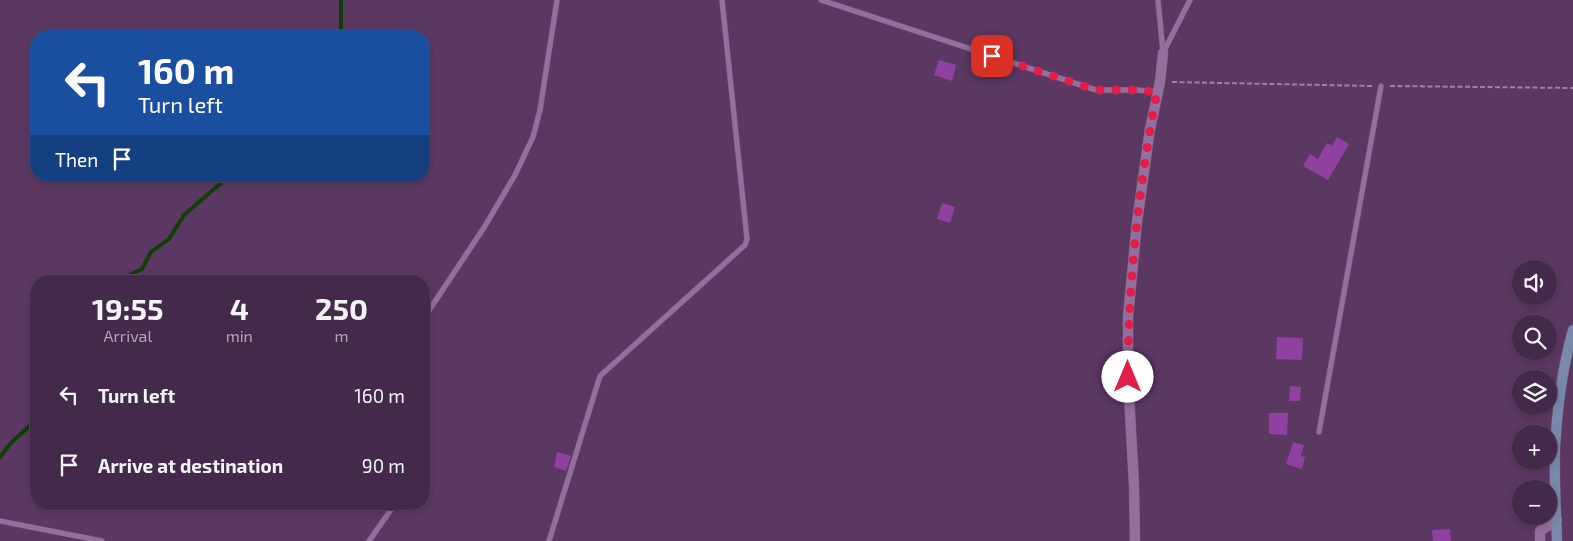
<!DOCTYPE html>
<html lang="en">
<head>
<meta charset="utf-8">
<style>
	:root { --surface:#442a4a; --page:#4b3251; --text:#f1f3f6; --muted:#afa7b5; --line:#5c4662 }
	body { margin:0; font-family:"Exo 2",sans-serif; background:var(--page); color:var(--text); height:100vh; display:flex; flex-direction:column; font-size:19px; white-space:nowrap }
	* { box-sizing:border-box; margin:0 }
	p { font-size:16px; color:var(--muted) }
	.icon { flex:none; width:28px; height:28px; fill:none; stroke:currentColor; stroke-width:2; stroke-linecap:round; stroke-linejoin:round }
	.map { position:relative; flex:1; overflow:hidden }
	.details { position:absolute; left:30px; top:275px; width:400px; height:235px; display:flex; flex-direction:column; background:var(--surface); border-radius:20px; box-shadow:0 2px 8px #0003,0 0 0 1px var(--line) }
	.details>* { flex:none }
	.top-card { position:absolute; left:30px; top:30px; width:400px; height:152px; border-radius:20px; box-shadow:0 2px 8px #0003,0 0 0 1px var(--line); background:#1a4fa0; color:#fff; overflow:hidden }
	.buttons { position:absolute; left:1512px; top:260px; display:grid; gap:10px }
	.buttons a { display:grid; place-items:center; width:45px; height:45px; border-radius:50%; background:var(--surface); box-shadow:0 2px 8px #0003,0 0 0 1px var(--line); font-size:25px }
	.pin { position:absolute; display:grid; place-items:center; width:42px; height:42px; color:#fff; margin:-21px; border-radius:10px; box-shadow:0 2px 8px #0006 }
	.me { position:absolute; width:55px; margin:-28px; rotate:0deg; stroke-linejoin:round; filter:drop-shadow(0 0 4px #0008) }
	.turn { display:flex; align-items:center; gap:18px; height:105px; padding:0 25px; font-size:22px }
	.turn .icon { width:65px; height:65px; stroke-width:2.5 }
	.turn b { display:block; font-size:35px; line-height:42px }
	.then { display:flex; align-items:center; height:48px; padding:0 25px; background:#0003; gap:10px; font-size:19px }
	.eta { display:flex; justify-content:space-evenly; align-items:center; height:85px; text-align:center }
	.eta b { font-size:30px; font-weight:700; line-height:35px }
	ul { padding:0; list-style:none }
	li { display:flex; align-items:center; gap:15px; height:70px; padding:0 25px }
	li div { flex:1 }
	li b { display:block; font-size:19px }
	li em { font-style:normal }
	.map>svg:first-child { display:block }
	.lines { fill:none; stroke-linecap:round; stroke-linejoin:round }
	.stream { stroke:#113e06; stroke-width:4 }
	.building { fill:#8e419f }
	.lane-casing { stroke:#735579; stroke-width:6 }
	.street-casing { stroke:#735579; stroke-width:11 }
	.secondary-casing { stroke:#735579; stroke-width:11 }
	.path { stroke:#9d81a3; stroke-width:2; stroke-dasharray:5 2.5; stroke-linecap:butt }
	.lane { stroke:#946e9c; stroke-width:5 }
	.street { stroke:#946e9c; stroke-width:10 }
	.secondary { stroke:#7a89ab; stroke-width:10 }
	.route { stroke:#e11d48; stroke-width:9; stroke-dasharray:0 16.2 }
</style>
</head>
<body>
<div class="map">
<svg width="1573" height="541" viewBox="0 0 1573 541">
	<rect width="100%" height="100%" fill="#5b3862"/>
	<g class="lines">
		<!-- stream -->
		<path class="stream" d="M341,0V36
			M117,281L142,269L151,252L169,239L184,215L221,183L224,176
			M0,457L11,443L36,420"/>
	</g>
	<!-- building -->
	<path class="building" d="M939,60L956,65L952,81L934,75Z
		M1337,137L1349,144L1328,180L1303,166L1310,154L1318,159L1327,143L1332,146Z
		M942,203L955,207L950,223L937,219Z
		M1277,337L1303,338L1302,360L1276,359Z
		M1290,386L1301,387L1300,401H1289Z
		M1269,413H1288L1287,435L1269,434Z
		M1293,442L1304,445L1301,456L1305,457L1302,469L1286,464Z
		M557,452L571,456L566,471L554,467Z
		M1450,529L1451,541H1433L1432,530Z"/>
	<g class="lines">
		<!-- lane casing -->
		<g class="lane-casing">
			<path id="lane" d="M821,0L1096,90H1137L1157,92
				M1158,0L1163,52
				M1163,53L1190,0
				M424,318L485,226L515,175L533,137L540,110L557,0
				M424,377L425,397L424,418
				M1319,432L1381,86
				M0,521L102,541
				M369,541L395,504
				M549,541L600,376L745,245L747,239L722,0"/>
		</g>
		<!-- street casing -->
		<g class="street-casing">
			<path id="street" d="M1135,541L1134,485L1128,377V317L1137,222L1150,129L1160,82L1163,53
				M1540,541V531L1557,520"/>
		</g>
		<!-- secondary casing -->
		<g class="secondary-casing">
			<path id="secondary" d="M1557,541C1556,510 1554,479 1555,448C1557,408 1562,369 1573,330"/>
		</g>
		<!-- path -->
		<path class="path" d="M1172,82L1372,86
			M1390,86L1573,88"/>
		<!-- lane -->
		<use href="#lane" class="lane"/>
		<!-- street -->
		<use href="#street" class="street"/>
		<!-- secondary -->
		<use href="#secondary" class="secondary"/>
	</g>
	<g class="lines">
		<!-- route -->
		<path class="route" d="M992,56L1096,90H1137L1157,92C1139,186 1128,281 1128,377"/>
	</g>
</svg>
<div class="buttons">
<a><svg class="icon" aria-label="sound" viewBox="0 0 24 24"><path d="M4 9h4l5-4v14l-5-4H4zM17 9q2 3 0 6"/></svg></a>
<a><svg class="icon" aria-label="search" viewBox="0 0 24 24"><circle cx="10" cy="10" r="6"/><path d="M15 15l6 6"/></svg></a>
<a><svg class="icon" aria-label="layers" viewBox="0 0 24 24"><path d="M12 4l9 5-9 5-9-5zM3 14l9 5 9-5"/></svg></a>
<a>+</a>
<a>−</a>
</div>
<div class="pin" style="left:992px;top:56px;background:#d93025"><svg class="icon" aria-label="arrive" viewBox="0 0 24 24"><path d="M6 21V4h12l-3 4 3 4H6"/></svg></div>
<svg class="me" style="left:1128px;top:377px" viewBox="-20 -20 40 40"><circle r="19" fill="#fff"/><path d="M0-13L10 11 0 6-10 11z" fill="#e11d48"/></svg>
<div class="top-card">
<div class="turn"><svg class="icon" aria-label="left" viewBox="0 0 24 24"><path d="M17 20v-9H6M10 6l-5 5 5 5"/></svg><div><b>160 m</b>Turn left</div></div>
<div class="then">Then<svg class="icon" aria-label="arrive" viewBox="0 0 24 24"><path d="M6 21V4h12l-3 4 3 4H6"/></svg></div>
</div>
<section class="details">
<div class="eta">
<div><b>19:55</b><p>Arrival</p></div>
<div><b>4</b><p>min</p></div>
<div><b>250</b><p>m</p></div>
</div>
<ul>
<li><svg class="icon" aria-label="left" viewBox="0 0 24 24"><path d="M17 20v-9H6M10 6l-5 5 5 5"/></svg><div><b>Turn left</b></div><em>160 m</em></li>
<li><svg class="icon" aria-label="arrive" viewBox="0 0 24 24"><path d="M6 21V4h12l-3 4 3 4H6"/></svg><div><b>Arrive at destination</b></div><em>90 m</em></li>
</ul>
</section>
</div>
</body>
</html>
